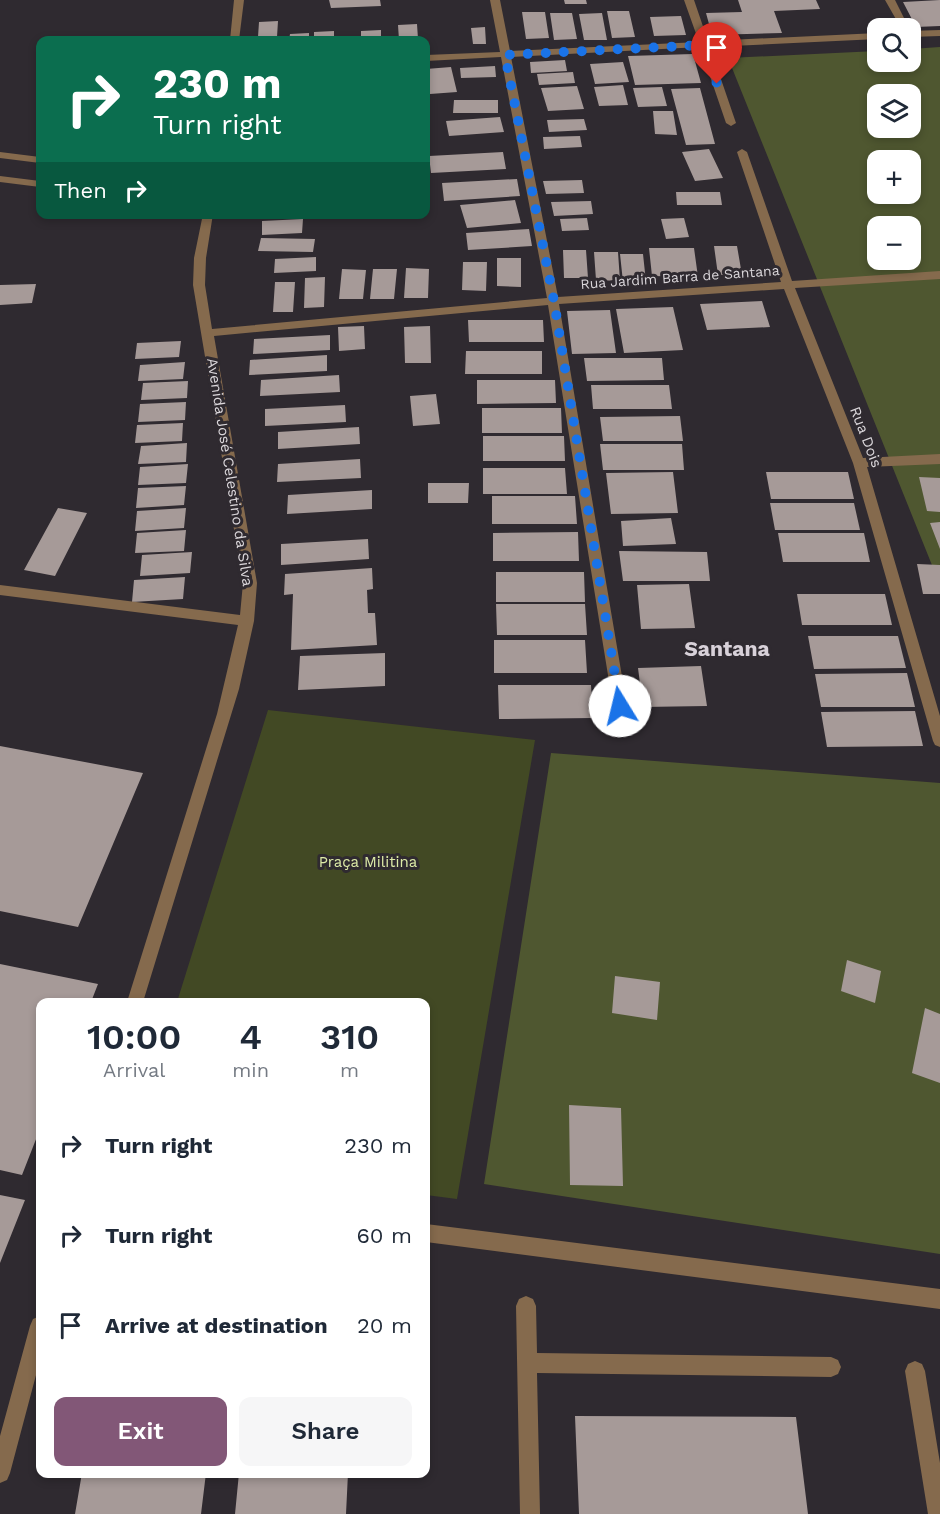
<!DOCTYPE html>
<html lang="en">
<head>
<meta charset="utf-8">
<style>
	:root { --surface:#fff; --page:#f6f6f7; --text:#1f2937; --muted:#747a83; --accent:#825777 }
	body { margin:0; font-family:"Work Sans",sans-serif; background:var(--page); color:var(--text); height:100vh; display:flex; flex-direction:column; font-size:22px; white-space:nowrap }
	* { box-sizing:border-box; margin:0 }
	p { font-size:20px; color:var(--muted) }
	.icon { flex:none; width:33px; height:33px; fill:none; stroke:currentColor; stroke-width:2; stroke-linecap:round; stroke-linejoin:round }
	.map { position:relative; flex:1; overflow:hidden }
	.sheet { position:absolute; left:36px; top:998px; width:394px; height:480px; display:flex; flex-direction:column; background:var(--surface); border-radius:12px; box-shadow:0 3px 9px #0003 }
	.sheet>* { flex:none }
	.hud { position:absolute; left:36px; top:36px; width:394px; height:183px; border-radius:12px; box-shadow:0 3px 9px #0003; background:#0b6e4f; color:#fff; overflow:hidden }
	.controls { position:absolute; left:867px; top:18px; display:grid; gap:12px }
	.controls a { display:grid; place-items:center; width:54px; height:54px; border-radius:12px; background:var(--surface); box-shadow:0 3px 9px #0003; font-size:30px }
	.pin { position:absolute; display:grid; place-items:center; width:51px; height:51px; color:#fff; margin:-62px -26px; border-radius:50% 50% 50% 0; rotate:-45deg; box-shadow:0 0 6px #0007 }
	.pin .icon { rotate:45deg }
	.me { position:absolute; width:66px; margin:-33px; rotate:351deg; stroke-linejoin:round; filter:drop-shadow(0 0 4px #0008) }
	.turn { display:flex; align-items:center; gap:21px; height:126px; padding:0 18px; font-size:27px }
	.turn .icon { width:78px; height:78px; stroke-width:2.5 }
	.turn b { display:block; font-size:42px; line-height:51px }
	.then { display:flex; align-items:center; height:57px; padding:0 18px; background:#0003; gap:12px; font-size:22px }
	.eta { display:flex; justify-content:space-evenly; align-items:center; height:102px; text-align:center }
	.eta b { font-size:36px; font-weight:600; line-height:42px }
	.button { display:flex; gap:12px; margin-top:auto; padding:12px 18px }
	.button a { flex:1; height:69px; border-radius:12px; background:var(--accent); color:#fff; font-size:24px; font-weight:600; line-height:69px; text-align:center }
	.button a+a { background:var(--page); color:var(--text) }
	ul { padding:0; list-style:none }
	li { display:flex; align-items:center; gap:18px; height:90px; padding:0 18px }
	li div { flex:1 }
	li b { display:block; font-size:22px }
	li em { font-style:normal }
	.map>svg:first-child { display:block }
	.green { fill:#424924 }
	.forest { fill:#4f5730; fill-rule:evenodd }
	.building { fill:#a69a98 }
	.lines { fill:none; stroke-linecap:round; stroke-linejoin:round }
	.minor { fill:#856a4d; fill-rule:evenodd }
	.route { stroke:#1a73e8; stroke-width:10; stroke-dasharray:0 18 }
	.labels { text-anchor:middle; stroke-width:6; stroke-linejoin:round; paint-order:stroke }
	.far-street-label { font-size:14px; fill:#dad6da; stroke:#2f2a30 }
	.street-label { font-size:15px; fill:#dad6da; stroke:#2f2a30 }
	.park-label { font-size:15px; fill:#deeca8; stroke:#2f2a30 }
	.district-label { font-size:21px; font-weight:bold; fill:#d8d1d9; stroke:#2f2a30 }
</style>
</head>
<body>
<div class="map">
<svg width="940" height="1514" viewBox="0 0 940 1514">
	<rect width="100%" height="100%" fill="#2f2a30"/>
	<!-- green -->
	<path class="green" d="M268,710L535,740L457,1199L426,1195V1002H177Z"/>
	<!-- forest -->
	<path class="forest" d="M940,47V585L728,58L877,51L878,62H910L911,49ZM878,94H910V128H878ZM878,160H910V194H878ZM878,226H910V260H878Z
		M551,753L940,783V1254L484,1184Z"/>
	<!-- building -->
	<path class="building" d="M329,0H380L381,6L331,8Z
		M564,0H586L587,4H565Z
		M738,0H816L820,9L774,11L782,33L712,35L706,13L742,12Z
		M940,0V26L916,27L903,2Z
		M607,11H629L635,37L612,38Z
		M522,12H545L549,38L526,39Z
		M550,13H572L577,39L554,40Z
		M602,13L607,40H584L579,14Z
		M681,16L686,35L654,36L650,17Z
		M278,21L277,37H258L259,22Z
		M417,24L418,39L399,40L398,25Z
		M485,27L486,44H473L471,28Z
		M381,30V40H361V31Z
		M334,31V40H314V32Z
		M309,33V40H289L290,34Z
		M693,54L701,83L635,85L628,56Z
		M565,60L567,71L531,73L530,62Z
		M623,62L629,82L595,84L590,64Z
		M495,66L496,77L461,78L460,68Z
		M451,67L457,92L430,94L426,69Z
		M573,72L575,83L539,85L537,74Z
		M623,85L628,105L599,106L594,87Z
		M577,86L584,109L548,111L541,88Z
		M662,87L667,106L638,107L633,88Z
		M700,88L715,144L686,145L671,89Z
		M454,100H498V113H453Z
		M653,111H673L677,135L655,134Z
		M500,117L504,132L449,136L446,121Z
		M584,119L587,130L549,132L547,120Z
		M580,136L582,147L544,149L543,137Z
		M709,149L723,178L695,181L682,152Z
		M503,152L506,169L431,173L429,156Z
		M517,179L520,196L444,201L442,183Z
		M582,180L584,193L546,194L543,181Z
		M676,192H720L722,205H677Z
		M515,200L521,223L467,228L460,205Z
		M591,201L593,214L554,216L551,202Z
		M587,218L589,230L562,231L560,219Z
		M684,218L689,237L666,239L661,219Z
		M303,219L302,233L262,235V221Z
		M529,229L532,246L468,250L466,233Z
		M261,238L315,239L313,252L258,251Z
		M714,246H737L742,275H718Z
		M649,248H694L698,277L652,276Z
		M563,250H586L588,278H564Z
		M594,252H618L620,281L596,280Z
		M620,254H643L646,282H623Z
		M316,257V271L274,273L275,259Z
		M497,258H521V287L497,286Z
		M463,262H487L486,291L462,290Z
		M406,268L429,269L428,298H404Z
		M342,269L366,270L363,299H339Z
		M373,269H397L394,299H370Z
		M325,277L324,307L304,308L305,278Z
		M275,282H295L293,312H273Z
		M36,284L32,303L0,305V285Z
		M762,301L770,327L707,330L700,304Z
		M673,307L683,350L624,353L616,309Z
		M610,310L616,353L572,354L567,311Z
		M468,320H543L544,342H469Z
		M364,326L365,349L339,351L338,327Z
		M430,326L431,363H405L404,327Z
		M330,335V350L253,354L254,339Z
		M181,341L179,357L135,359L137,343Z
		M466,351H542V374H465Z
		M327,355V371L249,375L250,360Z
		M584,358H662L664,380L587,381Z
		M185,362L183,379L138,381L140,365Z
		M339,375L340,392L260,396L261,380Z
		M477,380H555L556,403L477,404Z
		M188,381L187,398L141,400L143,383Z
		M591,385H669L672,409H593Z
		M436,394L440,424L413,426L410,396Z
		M186,402L185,420L138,422L140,404Z
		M345,405L346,422L265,426V409Z
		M482,408H561L562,433H482Z
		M680,416L683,441H603L600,417Z
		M183,423L182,441L135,443L137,425Z
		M359,427L360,444L278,449V432Z
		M483,436H564L565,461H483Z
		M187,443L186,462L138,464L141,446Z
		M600,444H682L684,470H603Z
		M360,459L361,478L277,482L278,464Z
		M188,464L186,483L138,485L140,467Z
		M483,468H565L567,494H483Z
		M673,472L678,513L611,514L606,473Z
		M766,472H848L854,499H771Z
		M919,477L940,478V512L927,511Z
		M428,483H469L468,503H428Z
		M186,486L184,505L136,508L138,488Z
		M372,490V509L287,514L288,495Z
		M492,496H575L577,524H492Z
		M770,503H854L860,530H775Z
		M58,508L87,513L55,576L24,570Z
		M186,508L184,528L135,531L137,511Z
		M671,518L676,544L623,546L621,521Z
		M940,522V549L930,523Z
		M186,530L184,551L135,553L137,533Z
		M578,532L579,561H493V533Z
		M778,533H864L870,562H783Z
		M368,539L369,559L281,565V544Z
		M619,551L707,552L710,581H623Z
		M192,552L190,573L140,576L142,555Z
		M917,564L940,565V594H923Z
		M372,568L373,589L367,590L368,613H375L377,645L291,650L293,594L284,595L285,574Z
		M496,572H584L585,602H496Z
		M185,577L183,599L132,602L134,580Z
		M689,584L695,628L641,629L637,585Z
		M797,594H885L892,625H802Z
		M496,604H585L587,635H497Z
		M808,636H898L906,668L814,669Z
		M494,640H585L587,673H494Z
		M385,653V686L298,690L300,656Z
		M701,666L707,706L643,707L638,668Z
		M907,673L915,707H821L815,674Z
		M498,685H591L593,718L499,719Z
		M915,711L923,746L827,747L821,712Z
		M0,746L143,773L78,927L0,911Z
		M847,960L881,971L875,1003L841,991Z
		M0,964L98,984L91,1002H40V1129L22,1175L0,1170Z
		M615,976L660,982L657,1020L612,1013Z
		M925,1008L940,1014V1083L912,1073Z
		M569,1105L621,1108L623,1186L570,1185Z
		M0,1195L25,1200L0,1263Z
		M575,1416L796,1417L808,1514H579Z
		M82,1473H206L201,1514H75Z
		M239,1473H348L346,1514H235Z"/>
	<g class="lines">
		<!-- minor -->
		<path class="minor" d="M234,0H244L239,40H230Z
			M490,0H500L510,51L699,42L684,0H694L708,41L878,33V39L710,47L736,123L731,126L726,123L700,47L511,57L558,297L781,282L737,152L742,149L747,152L792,281L940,271V279L795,288L863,458L940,454V464L867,467L940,716V747L935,745L933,741L853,463L784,289L559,304L627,706L625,710H615L613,706L548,305L214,336L257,583L254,621L239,689L143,1002H127L217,714L238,625L0,595V585L240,615L243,583L193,285L194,258L203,214H213L206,258L205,285L212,329L547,298L501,57L426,61V55L500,52Z
			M885,0H895L909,28H901Z
			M940,30V36L910,37V31Z
			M0,152L40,157V163L0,158Z
			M0,176L40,181V187L0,182Z
			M426,1224L940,1289V1309L426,1242Z
			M526,1296L533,1299L536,1306L537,1353L831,1357L838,1360L841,1367L838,1374L831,1377L537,1373L540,1514H520L516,1306L519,1299Z
			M40,1316V1360L10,1473L7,1480L0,1483V1436L30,1326L33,1319Z
			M915,1361L922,1364L925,1371L940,1463V1514H928L905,1371L908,1364Z"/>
	</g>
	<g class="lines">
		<!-- route -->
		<path class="route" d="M620,706L554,301L505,55L704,45L717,84"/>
	</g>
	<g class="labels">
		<!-- far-street labels -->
		<g class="far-street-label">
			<text transform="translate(680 277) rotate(-4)" y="5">Rua Jardim Barra de Santana</text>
		</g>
		<!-- street labels -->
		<g class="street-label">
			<text transform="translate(866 437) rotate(69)" y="5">Rua Dois</text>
			<text transform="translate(230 472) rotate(81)" y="5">Avenida José Celestino da Silva</text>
		</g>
		<!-- park labels -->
		<g class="park-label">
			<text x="368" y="867">Praça Militina</text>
		</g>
		<!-- district labels -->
		<g class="district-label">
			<text x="727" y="656">Santana</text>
		</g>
	</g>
</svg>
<div class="controls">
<a><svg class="icon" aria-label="search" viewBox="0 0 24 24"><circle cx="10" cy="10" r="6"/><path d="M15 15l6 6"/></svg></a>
<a><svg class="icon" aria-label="layers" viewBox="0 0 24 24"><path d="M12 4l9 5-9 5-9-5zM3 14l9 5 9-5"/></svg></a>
<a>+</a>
<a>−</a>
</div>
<div class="pin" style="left:717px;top:84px;background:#d93025"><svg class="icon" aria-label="arrive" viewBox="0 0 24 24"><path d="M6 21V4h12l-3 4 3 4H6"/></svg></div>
<svg class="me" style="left:620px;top:706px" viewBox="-20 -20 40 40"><circle r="19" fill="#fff"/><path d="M0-13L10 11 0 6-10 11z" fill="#1a73e8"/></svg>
<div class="hud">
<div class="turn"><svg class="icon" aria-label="right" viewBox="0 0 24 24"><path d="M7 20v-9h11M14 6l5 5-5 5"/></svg><div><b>230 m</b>Turn right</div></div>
<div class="then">Then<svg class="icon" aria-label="right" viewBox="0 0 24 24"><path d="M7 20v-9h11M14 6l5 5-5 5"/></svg></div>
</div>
<section class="sheet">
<div class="eta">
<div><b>10:00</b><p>Arrival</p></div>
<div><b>4</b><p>min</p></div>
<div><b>310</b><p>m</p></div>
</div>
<ul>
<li><svg class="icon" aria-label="right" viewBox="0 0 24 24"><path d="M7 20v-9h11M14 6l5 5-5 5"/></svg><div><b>Turn right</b></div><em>230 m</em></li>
<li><svg class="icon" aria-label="right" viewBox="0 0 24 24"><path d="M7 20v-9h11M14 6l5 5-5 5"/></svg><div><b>Turn right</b></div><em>60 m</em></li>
<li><svg class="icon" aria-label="arrive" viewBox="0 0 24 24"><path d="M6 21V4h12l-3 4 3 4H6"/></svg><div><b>Arrive at destination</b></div><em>20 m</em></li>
</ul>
<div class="button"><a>Exit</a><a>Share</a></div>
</section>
</div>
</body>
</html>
